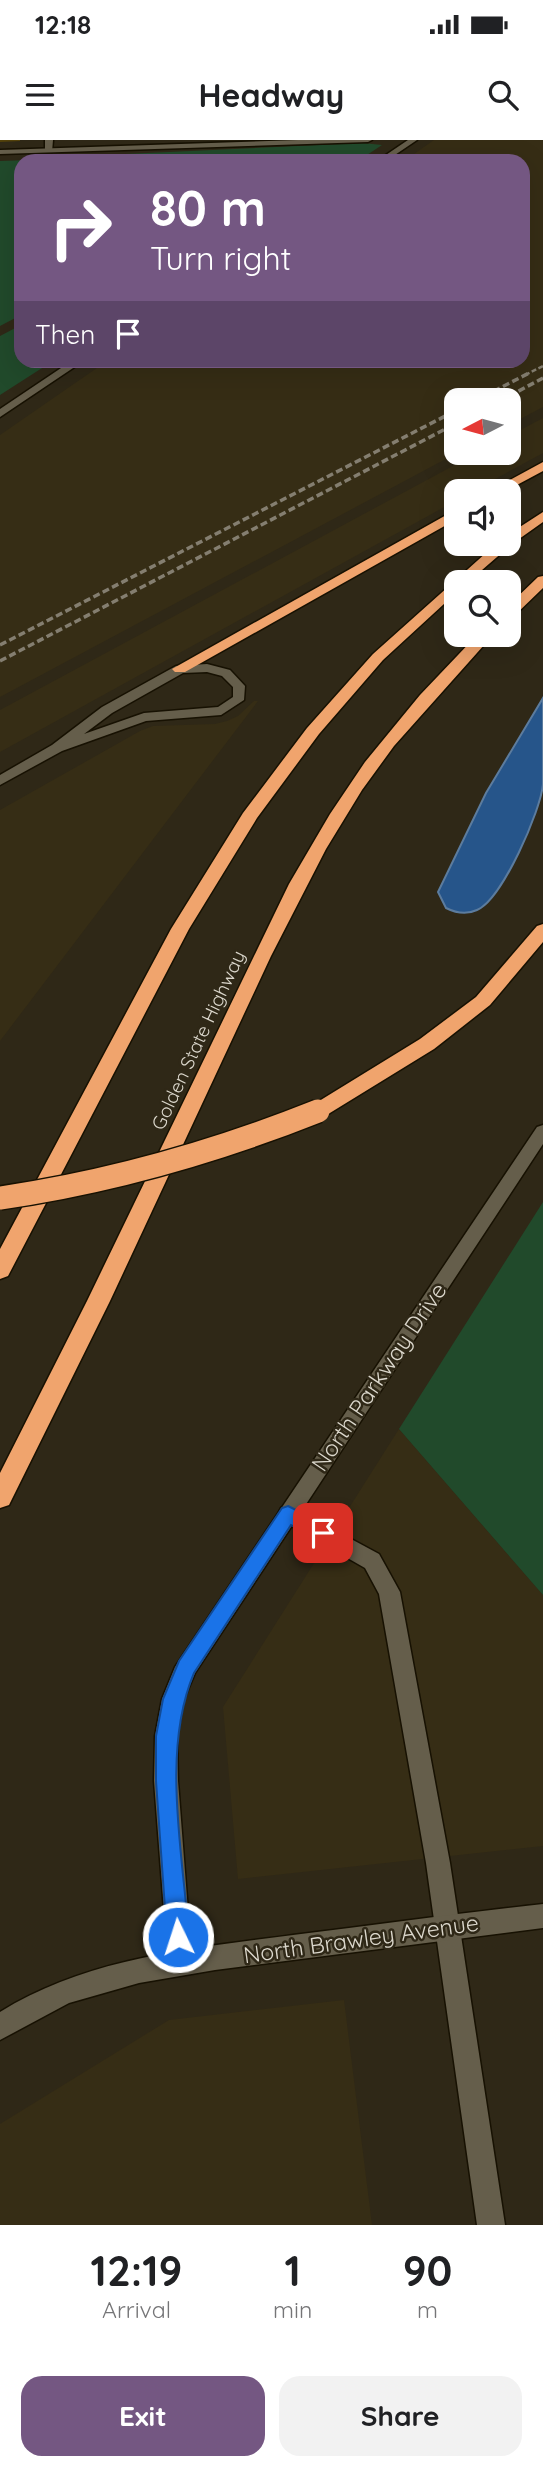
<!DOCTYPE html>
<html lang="en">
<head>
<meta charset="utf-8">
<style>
	:root { --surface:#fff; --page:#f2f2f2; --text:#202124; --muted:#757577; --accent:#745782 }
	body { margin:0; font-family:Quicksand,sans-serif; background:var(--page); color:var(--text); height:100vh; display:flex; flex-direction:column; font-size:26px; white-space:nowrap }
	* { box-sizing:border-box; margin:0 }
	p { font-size:23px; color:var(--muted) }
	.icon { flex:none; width:38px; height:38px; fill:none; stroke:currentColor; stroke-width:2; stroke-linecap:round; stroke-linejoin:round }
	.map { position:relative; height:2085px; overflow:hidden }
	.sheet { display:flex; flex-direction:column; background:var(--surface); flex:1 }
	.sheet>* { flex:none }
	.guide { position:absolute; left:14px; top:14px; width:516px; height:214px; border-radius:21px; box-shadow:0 7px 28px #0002; background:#745782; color:#fff; overflow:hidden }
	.needle { width:46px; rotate:264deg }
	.fabs { position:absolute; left:444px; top:248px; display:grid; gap:14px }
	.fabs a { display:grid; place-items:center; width:77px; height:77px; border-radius:14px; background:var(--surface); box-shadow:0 7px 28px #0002; font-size:35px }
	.pin { position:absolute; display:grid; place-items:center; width:60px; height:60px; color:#fff; margin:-30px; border-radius:14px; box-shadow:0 4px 10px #0006 }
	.me { position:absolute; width:77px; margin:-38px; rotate:356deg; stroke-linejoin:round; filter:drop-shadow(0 0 5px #0008) }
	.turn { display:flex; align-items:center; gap:24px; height:147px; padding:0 21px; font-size:32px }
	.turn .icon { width:91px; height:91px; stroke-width:2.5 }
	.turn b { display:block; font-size:49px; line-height:60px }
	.then { display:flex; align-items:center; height:66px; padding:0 21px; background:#0003; gap:14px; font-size:26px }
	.eta { display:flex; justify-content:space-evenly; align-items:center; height:119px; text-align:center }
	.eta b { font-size:42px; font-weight:800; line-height:49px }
	.cta { display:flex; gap:14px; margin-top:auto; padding:14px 21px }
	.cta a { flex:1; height:80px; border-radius:21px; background:var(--accent); color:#fff; font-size:28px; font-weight:800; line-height:80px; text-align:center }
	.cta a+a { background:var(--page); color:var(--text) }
	.status { display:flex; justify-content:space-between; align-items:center; height:49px; padding:0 35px; background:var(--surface); direction:ltr }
	.status svg { height:19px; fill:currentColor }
	header { display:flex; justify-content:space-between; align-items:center; height:91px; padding:0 21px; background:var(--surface); font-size:32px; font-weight:800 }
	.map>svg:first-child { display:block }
	.built { fill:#362d15 }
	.green { fill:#214a2b }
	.water { fill:#26558a; stroke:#5c7c9e; stroke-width:2 }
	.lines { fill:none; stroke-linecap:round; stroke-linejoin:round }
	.lane-casing { stroke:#171102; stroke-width:3 }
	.street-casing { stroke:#171102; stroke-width:3 }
	.secondary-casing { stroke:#171102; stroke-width:3 }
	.highway-casing { stroke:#171102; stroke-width:3 }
	.lane { fill:#655e4b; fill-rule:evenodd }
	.street { fill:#655e4b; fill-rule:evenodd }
	.secondary { fill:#655e4b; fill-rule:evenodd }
	.highway { fill:#f0a46d; fill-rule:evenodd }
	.rail-far1 { stroke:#847e70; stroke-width:2.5; stroke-dasharray:5 2.5; stroke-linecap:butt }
	.rail { stroke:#847e70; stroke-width:3.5; stroke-dasharray:7 3.5; stroke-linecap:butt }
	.highway-bridge-casing { stroke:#171102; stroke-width:26; stroke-linecap:butt }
	.highway-bridge { stroke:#f0a46d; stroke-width:23 }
	.wall { fill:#53410a }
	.route { fill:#1a73e8; stroke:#114b97; stroke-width:2 }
	.labels { text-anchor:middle; stroke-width:5; stroke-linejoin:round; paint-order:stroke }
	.street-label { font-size:19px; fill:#dbd7cc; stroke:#2f2817 }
	.near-street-label { font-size:23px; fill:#dbd7cc; stroke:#2f2817 }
</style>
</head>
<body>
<div class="status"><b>12:18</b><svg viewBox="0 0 49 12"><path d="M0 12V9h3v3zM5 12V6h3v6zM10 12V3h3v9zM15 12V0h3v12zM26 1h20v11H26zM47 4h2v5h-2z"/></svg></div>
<header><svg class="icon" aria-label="menu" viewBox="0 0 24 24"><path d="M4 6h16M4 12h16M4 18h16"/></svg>Headway<svg class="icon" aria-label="search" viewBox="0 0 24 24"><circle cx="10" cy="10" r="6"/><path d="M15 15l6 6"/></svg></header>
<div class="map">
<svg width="543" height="2085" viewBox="0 0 543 2085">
	<rect width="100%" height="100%" fill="#2f2817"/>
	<!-- built -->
	<path class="built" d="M434,0H543V267L509,285V261H457V313L0,557V295L107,221L523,220V21H404Z
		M543,278V313L471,352H457V360L0,612V570L477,313H509V296Z
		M254,561H258L0,901V670L140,591L153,586L215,584L227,581L238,576Z
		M399,1289L543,1455V1706L238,1739L223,1567Z
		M344,1860L372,2085H0V1984L169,1880Z"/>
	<!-- green -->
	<path class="green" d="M362,3L382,5L358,21H138L125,14Z
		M120,17L127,21H21V175L0,186V21Z
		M21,185V220L53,221L0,255V196Z
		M543,1062V1455L399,1289Z"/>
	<!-- water -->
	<path class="water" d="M543,558C543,586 543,615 543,644C541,670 502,760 477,770C466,775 456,773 446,768L438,752L486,653Z"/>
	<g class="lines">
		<!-- lane casing -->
		<g class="lane-casing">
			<path id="lane" d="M288,1365L379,1414L400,1452L450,1723L505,2085H477L426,1723L379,1454L365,1428L281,1380L278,1374L281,1368Z"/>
		</g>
		<!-- street casing -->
		<g class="street-casing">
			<path id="street" d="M45,0H53L52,12L45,10Z
				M543,985V1004L195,1533L184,1559L177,1596L178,1641L192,1823L189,1832L180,1835L171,1832L168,1823L154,1641L155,1596L162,1559L175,1527L537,987Z"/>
		</g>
		<!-- secondary casing -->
		<g class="secondary-casing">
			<path id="secondary" d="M298,0H372L368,2L0,14V10Z
				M408,0H417L386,21H377Z
				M73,220H85L0,277V269Z
				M207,524L230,530L245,546L244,560L221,575L146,581L62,611L0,645V635L52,605L102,567L176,526ZM207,532L222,536L233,547V557L218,567L144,573L84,594L112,573L183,533Z
				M543,1764V1788L215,1830L139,1843L69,1863L0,1900V1872C91,1816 197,1808 301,1794C381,1784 462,1773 543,1764Z"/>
		</g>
		<!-- highway casing -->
		<g class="highway-casing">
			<path id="highway" d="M543,322V331L504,352H488Z
				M457,369V379L185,532H175L172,529Z
				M543,372V382L512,404L467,443H457V452L383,520L319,594L257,678L189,789L8,1136L0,1139V1109L171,789L243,673L307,588L373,514L496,404H509V394Z
				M543,436V448L514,476L509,477V465L538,437Z
				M477,495H493L394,606L362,650L326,709L271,816L110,1161L9,1365L0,1368V1333L87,1161L289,744L330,674L365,622L420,555Z
				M543,784V802L490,865L434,909L325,976L318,978L311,976L308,971L311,966L420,899L476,857L537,786Z"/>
		</g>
		<!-- lane -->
		<use href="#lane" class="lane"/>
		<!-- street -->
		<use href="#street" class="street"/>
		<!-- secondary -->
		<use href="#secondary" class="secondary"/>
		<!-- highway -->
		<use href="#highway" class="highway"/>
		<!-- rail-far1 -->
		<path class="rail-far1" d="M525,235L543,226"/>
		<!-- rail -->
		<path class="rail" d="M475,261L529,233
			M500,261L543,238
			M0,505L457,270
			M0,521L457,283"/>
		<!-- highway-bridge casing -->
		<g class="highway-bridge-casing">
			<path id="highway-bridge" d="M0,1058C110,1042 215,1012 318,971"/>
		</g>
		<!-- highway-bridge -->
		<use href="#highway-bridge" class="highway-bridge"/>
	</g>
	<!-- wall -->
	<path class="wall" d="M0,0H20V1L0,2Z"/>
	<!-- route -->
	<path class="route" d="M288,1366L330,1387L333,1393L330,1399L323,1402L291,1385L194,1533C161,1611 183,1714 189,1797L186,1805L178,1809L170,1805L167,1797L156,1641V1596L163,1559L179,1521L282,1368Z"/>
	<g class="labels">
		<!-- street labels -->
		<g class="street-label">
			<text transform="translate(198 900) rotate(-65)" y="7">Golden State Highway</text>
		</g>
		<!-- near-street labels -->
		<g class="near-street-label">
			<text transform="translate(379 1237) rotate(-56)" y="8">North Parkway Drive</text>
			<text transform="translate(361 1799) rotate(-8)" y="8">North Brawley Avenue</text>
		</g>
	</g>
</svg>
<div class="fabs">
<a><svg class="needle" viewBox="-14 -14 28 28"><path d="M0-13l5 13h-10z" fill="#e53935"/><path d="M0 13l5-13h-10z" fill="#757577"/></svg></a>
<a><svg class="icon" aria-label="sound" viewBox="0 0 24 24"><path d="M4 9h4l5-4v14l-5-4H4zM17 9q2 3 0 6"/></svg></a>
<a><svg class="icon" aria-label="search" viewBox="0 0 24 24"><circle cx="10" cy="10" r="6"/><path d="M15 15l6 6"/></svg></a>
</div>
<div class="pin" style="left:323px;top:1393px;background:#d93025"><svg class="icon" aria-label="arrive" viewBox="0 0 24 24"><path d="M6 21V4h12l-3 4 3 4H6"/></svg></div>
<svg class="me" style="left:178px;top:1797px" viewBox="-20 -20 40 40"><circle r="17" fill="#1a73e8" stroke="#fff" stroke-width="3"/><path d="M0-11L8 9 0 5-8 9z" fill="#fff"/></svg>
<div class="guide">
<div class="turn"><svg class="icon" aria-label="right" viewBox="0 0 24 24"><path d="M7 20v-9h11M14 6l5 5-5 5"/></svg><div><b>80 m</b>Turn right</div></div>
<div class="then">Then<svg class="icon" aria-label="arrive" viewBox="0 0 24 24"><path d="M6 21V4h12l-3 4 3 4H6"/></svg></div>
</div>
</div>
<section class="sheet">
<div class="eta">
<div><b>12:19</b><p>Arrival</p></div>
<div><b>1</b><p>min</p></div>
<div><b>90</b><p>m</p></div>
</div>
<div class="cta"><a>Exit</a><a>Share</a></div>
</section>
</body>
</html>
